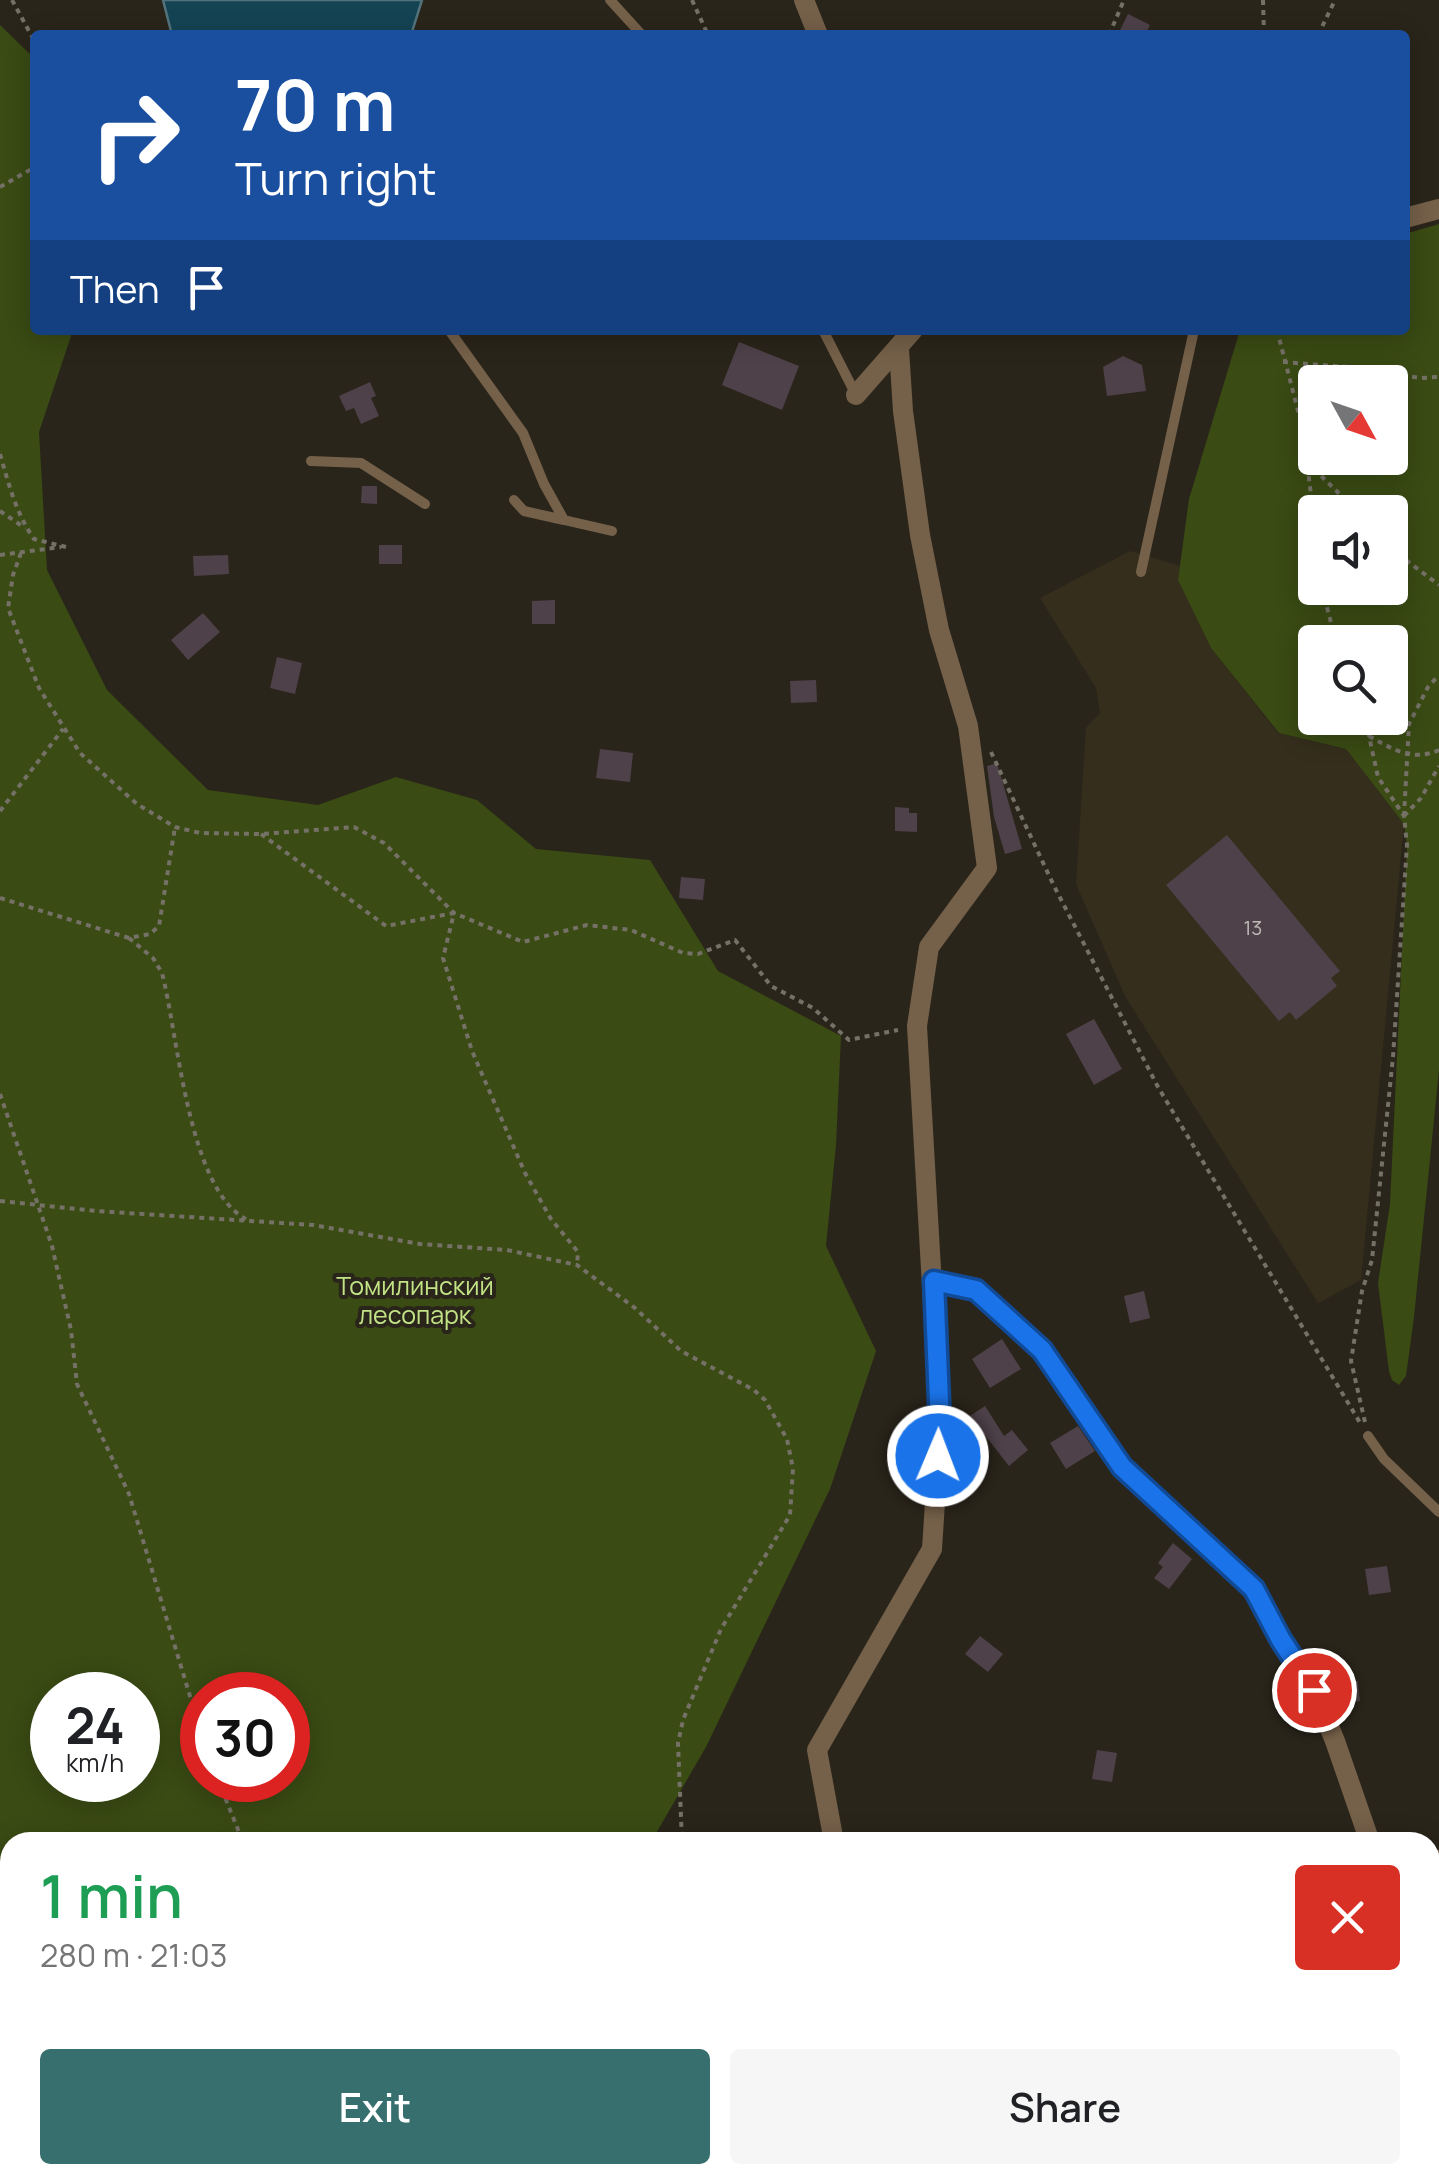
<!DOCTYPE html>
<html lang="en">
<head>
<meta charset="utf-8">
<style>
	:root { --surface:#fff; --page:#f6f6f6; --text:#202124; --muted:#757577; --accent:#376e6e }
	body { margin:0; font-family:Manrope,sans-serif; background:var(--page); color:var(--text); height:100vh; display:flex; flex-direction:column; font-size:38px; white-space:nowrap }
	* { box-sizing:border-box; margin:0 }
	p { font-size:32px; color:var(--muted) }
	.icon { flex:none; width:55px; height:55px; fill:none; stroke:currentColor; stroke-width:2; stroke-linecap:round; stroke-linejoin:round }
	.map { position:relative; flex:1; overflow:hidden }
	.sheet { position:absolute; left:0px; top:1832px; width:1440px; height:352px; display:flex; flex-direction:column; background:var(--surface); border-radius:30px 30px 0 0; box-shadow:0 5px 25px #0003 }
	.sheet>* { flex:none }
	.top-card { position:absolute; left:30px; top:30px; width:1380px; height:305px; border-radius:10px; box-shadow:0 5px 25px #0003; background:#1a4fa0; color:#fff; overflow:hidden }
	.needle { width:65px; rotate:130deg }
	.fabs { position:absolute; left:1298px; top:365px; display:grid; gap:20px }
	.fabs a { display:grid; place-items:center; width:110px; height:110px; border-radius:10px; background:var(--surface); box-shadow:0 5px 25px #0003; font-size:50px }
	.speed { position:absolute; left:30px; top:1672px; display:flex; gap:20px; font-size:50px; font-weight:700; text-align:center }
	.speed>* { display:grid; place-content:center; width:130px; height:130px; border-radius:50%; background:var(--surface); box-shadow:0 5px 25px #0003; line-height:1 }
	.speed small { font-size:25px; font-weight:400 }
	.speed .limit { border:15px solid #d22; background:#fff; color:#111 }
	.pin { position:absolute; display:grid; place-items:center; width:85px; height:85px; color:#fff; margin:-42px; border:5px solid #fff; border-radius:50%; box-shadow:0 2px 10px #0007 }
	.me { position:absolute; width:110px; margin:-55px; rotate:1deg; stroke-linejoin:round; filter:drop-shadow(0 0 8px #0008) }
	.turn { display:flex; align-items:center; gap:35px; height:210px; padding:0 40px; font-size:45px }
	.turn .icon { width:130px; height:130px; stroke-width:2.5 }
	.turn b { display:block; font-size:70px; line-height:85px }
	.then { display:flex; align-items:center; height:95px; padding:0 40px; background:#0003; gap:20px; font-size:38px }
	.round { display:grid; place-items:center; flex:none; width:105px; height:105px; border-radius:10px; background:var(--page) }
	.head { display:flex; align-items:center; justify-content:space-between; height:170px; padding:0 40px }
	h1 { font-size:60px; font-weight:600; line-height:75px; color:#1e9e55 }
	.action { display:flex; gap:20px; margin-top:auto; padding:20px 40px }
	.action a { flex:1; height:115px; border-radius:10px; background:var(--accent); color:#fff; font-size:40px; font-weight:600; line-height:115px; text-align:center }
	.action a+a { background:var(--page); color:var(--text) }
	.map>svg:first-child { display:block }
	.built { fill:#352e1d }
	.green { fill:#3a4b14; fill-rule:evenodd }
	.water { fill:#144454; stroke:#53737c; stroke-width:2.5 }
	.building { fill:#4e4149 }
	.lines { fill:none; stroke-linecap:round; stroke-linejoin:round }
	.path { stroke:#757167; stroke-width:4; stroke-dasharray:5 5; stroke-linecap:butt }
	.lane { stroke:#756049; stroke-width:10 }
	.street { stroke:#756049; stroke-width:20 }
	.rail { stroke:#c1beb5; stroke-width:5 }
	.route-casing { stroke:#114b97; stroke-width:25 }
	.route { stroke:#1a73e8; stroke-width:18 }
	.labels { text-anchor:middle; stroke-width:8; stroke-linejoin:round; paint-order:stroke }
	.number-label { font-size:20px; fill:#bfbab6 }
	.park-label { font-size:25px; fill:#c1e385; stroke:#2a251a }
</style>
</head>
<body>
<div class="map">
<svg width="1439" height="2184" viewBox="0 0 1439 2184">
	<rect width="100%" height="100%" fill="#2a251a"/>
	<!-- built -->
	<path class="built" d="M1130,551L1180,566L1178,580L1211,648L1278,733L1346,749L1404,824L1361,1280L1318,1303L1125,996L1076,884L1086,728L1100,713L1096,688L1040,598Z"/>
	<!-- green -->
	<path class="green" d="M0,25L35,59V330H73L39,432L47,570L107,690L208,790L318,805L396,777L477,800L536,849L650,860L718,971L841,1036L836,1145L826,1246L876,1351L830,1489L706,1747L651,1842H10V2175H592L617,2184H0ZM52,1695H138V1780H52ZM202,1695H288V1780H202Z
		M1439,224V1070L1414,1317L1406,1376L1399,1385L1392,1380L1389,1371L1378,1283L1390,1204L1407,846L1404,824L1346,749L1279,733L1211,648L1178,580L1189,499L1240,330H1405V234ZM1315,382H1390V458H1315ZM1315,512H1390V588H1315ZM1315,642H1390V718H1315Z"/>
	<!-- water -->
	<path class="water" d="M163,0H422L411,35H172Z"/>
	<!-- building -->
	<path class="building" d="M1128,14L1150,25L1145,35H1131L1120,30Z
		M739,342L799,366L782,410L722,385Z
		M1123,356L1142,365L1146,391L1107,396L1103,367Z
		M370,382L376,396L371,398L379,416L361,424L354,408L346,411L339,396Z
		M362,486H377V504L361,503Z
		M379,545H402V564H379Z
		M228,555L229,574L194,576L193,556Z
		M555,600V624H532V601Z
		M203,613L220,632L188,660L171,640Z
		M277,657L302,663L295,694L270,688Z
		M816,680L817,702L791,703L790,681Z
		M600,749L633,753L630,782L596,778Z
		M997,763L1022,849L1005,854L994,817L987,766Z
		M895,807L909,808V813H917V832L895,831Z
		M1227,835L1340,971L1331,978L1337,986L1296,1020L1290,1012L1279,1021L1166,885Z
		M681,877L705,879L703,900L679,898Z
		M1094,1019L1122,1069L1094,1085L1066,1034Z
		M1144,1291L1150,1318L1130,1323L1124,1296Z
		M1002,1339L1021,1369L990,1388L972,1359Z
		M985,1406L1004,1436L1012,1430L1028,1450L1009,1466L970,1416Z
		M1078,1426L1095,1451L1066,1469L1050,1443Z
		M1173,1543L1192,1559L1169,1589L1154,1578L1163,1567L1158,1563Z
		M1387,1566L1391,1592L1369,1595L1365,1569Z
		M980,1636L1003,1654L988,1672L965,1654Z
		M1358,1681L1360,1701L1338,1704L1335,1683Z
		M1097,1750L1117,1753L1112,1782L1092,1779Z"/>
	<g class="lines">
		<!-- path -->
		<path class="path" d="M12,0L35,42
			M692,0L708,35
			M1263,0L1264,35
			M1109,35L1124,0
			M1318,35L1335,0
			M0,187L35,167
			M1277,330L1303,430L1315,527
			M1283,362L1349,367L1420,378L1439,377
			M0,454C9,485 16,513 34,539L66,547
			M1307,462L1358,512
			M0,511L25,528
			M1390,548L1439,585
			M21,553L13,575L8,608L39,688L80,753L137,804L175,827L200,833L261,834L354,827L384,843L454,913L523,942L587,925L631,930L683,953L698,954L735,940L771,986L813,1008L849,1040L898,1030
			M0,555L61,547
			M1322,588L1336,642
			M1369,736C1392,749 1413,762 1439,750
			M991,752L1054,886L1158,1087L1362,1426
			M0,811L63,729
			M1404,816L1409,724L1428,687L1439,675
			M1404,816L1421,798L1439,766
			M261,834L386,926L454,913L443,958L472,1051L525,1173L551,1219L578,1252L577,1265
			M0,898L129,938L150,934L159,926L175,827
			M129,938L153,958L162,973C178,1034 188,1189 246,1219
			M0,1094L52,1246L71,1330L77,1384L129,1494L202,1736
			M0,1201L96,1211L313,1225L420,1244L507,1250L577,1265L635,1308L681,1351L754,1390L765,1400L787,1439L793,1469L790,1515L721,1629L683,1720L678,1743L682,1842
			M1365,1422L1351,1361L1362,1291L1372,1260L1393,1057L1407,845L1404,816L1378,777L1365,718
			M218,1780L243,1842
			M0,2018L10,2021
			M358,2175L359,2184"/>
		<!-- lane -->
		<path class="lane" d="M610,0L642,35
			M449,330L523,433L544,484L564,520L612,531
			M823,330L856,395
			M311,461L361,463L425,504
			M514,500L524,511L564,520
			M1141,572L1194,330
			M1368,1436L1384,1459L1439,1512"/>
		<!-- street -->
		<path class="street" d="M804,0L818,35
			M1405,218L1439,209
			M856,395L913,330
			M934,1281L976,1289L1042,1350L1123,1467L1254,1589L1281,1640L1314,1690L1335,1741L1370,1842
			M834,1842L817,1750L932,1549L940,1425L917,1026L929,947L987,868L968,726L939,630L920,535L903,411L899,349
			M1430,1861L1439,1860"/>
		<!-- rail -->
		<path class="rail" d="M0,2017L10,2021
			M448,2175L474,2184"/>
	</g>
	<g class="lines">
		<!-- route casing -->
		<g class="route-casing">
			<path id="route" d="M938,1456L940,1425L934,1281L976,1290L1042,1350L1122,1467L1254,1589L1281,1640L1314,1690"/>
		</g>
		<!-- route -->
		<use href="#route" class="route"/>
	</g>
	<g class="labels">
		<!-- number labels -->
		<g class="number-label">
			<text x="1253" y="935">13</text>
		</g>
		<!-- park labels -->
		<g class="park-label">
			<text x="415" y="1295">Томилинский<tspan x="415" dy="29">лесопарк</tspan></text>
		</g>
	</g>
</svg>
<div class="fabs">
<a><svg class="needle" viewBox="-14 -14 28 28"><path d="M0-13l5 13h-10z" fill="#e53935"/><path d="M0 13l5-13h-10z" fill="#757577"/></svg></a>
<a><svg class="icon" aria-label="sound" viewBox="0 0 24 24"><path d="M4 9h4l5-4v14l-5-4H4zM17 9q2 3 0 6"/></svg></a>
<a><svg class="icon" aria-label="search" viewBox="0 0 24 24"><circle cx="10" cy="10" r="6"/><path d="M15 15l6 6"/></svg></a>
</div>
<div class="speed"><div>24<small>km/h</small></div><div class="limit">30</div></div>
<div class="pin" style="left:1314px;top:1690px;background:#d93025"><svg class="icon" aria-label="arrive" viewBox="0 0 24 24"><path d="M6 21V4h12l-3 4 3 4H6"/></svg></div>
<svg class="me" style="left:938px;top:1456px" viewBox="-20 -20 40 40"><circle r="17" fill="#1a73e8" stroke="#fff" stroke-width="3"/><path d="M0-11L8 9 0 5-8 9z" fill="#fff"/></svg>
<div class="top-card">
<div class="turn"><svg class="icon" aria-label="right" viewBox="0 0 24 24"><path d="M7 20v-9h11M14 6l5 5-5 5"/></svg><div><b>70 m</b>Turn right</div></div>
<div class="then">Then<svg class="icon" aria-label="arrive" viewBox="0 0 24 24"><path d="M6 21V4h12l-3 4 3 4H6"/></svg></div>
</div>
<section class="sheet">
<div class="head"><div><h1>1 min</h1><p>280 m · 21:03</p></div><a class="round" style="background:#d93025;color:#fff"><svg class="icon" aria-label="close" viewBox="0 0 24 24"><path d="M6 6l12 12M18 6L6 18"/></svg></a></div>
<div class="action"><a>Exit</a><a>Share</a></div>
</section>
</div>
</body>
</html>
